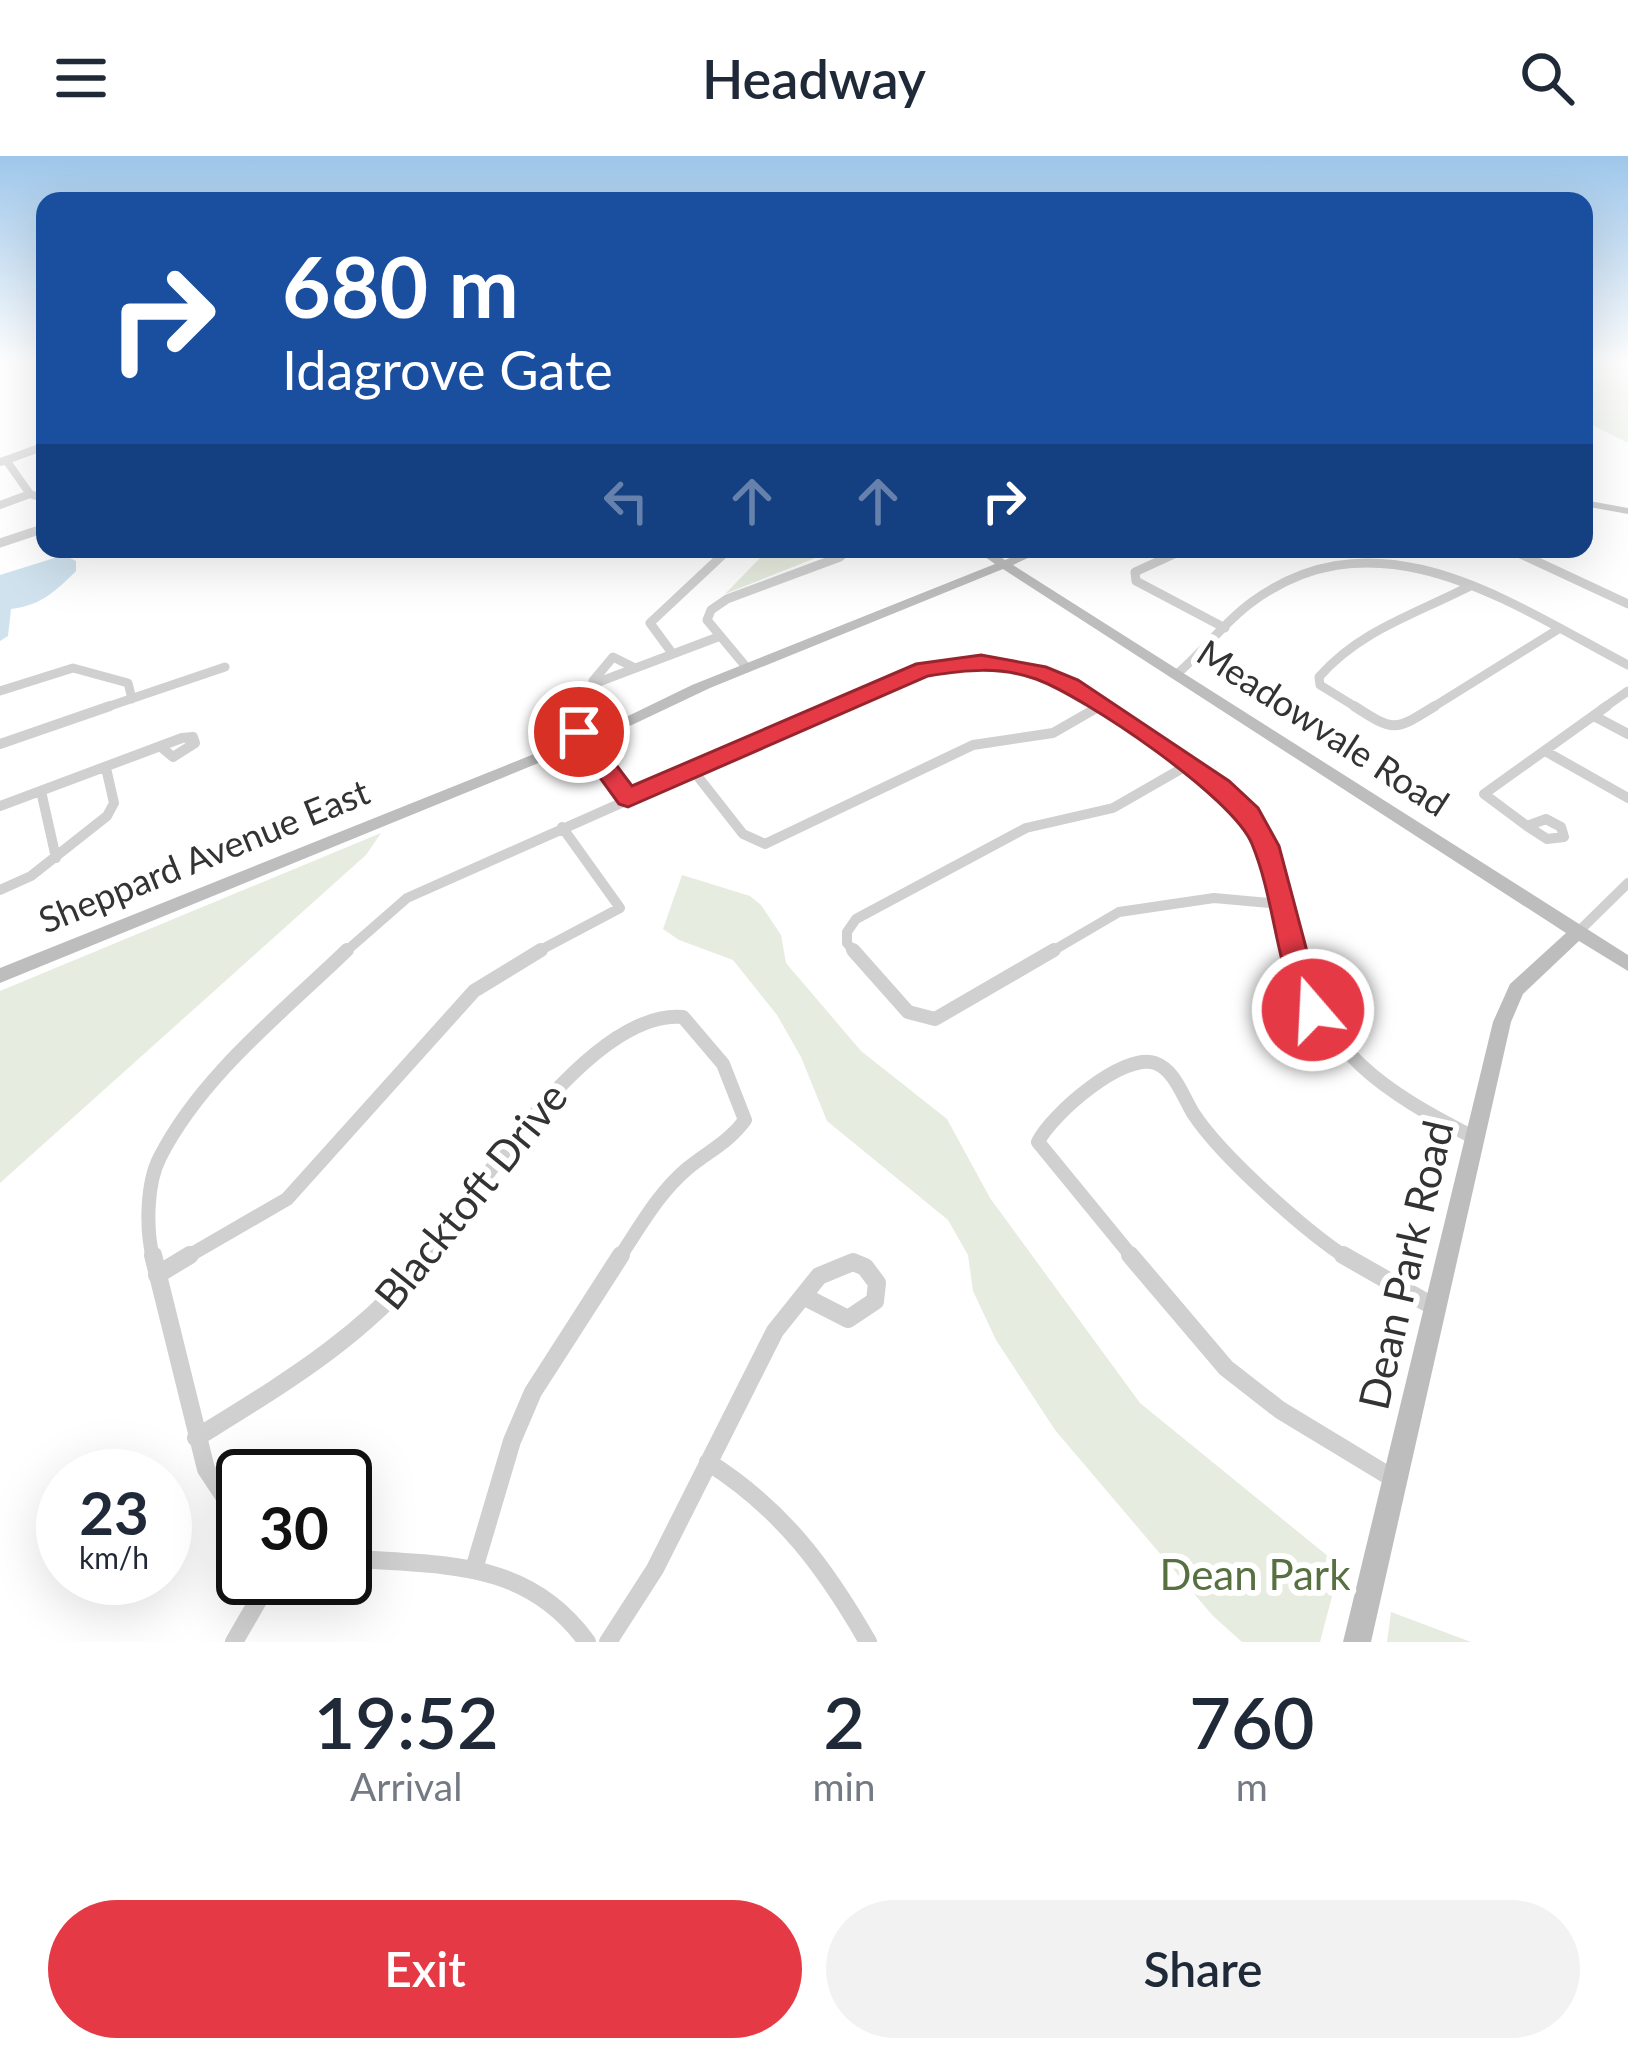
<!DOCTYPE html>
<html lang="en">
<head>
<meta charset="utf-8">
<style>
	:root { --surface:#fff; --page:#f2f2f3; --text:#1f2937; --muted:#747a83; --accent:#e63946 }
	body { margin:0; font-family:Lato,sans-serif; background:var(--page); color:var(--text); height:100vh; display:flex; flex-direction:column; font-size:45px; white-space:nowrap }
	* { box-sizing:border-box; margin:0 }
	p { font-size:39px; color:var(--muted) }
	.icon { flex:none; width:66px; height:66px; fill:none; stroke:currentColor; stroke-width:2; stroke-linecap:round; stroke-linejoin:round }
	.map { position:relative; height:1486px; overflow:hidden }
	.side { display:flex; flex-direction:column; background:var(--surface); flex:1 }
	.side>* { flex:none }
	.hud { position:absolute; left:36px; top:36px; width:1557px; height:366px; border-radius:24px; box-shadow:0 12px 48px #0002; background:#1a4fa0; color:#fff; overflow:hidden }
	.speed { position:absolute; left:36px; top:1293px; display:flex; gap:24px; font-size:60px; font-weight:700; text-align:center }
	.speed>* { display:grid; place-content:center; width:156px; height:156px; border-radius:50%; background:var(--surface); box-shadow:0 12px 48px #0002; line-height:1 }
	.speed small { font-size:30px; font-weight:400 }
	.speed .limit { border:6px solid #111; border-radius:18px; background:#fff; color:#111 }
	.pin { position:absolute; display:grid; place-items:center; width:102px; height:102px; color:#fff; margin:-51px; border:6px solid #fff; border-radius:50%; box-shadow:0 3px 12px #0007 }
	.me { position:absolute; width:132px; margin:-66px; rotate:341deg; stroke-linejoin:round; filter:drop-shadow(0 0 9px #0008) }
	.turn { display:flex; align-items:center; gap:42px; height:252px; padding:0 48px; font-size:54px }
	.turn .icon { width:156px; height:156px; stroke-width:2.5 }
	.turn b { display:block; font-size:84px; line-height:102px }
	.lanes { display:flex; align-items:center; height:114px; padding:0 48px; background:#0003; justify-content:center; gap:60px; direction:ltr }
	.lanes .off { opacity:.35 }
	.eta { display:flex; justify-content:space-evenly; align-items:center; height:204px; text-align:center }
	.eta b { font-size:72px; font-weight:600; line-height:84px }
	.cta { display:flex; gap:24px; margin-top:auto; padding:24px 48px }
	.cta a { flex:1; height:138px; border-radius:72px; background:var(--accent); color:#fff; font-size:48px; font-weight:600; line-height:138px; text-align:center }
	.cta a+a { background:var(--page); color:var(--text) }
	header { display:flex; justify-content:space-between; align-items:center; height:156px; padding:0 48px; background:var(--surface); font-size:54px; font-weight:600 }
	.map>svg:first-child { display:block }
	.green { fill:#e6ecdf }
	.water { fill:#cfe2ee }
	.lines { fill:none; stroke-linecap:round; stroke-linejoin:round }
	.river { fill:#cfe2ee; fill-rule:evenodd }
	.street-far4 { stroke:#d0d0d0; stroke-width:8 }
	.street-far3 { stroke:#d0d0d0; stroke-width:9 }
	.street-far2 { stroke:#d0d0d0; stroke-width:10 }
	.street-far1 { stroke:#d0d0d0; stroke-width:14 }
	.street { stroke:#d0d0d0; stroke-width:18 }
	.secondary { fill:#bdbdbd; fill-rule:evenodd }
	.route { fill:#e63946; stroke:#96252e; stroke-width:3 }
	.labels { text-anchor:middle; stroke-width:12; stroke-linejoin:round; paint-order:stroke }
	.street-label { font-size:36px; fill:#333; stroke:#fff }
	.near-street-label { font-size:42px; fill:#333; stroke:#fff }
	.near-park-label { font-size:42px; fill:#56703f; stroke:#fff }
</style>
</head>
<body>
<header><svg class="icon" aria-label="menu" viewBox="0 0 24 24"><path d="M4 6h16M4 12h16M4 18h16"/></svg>Headway<svg class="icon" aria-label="search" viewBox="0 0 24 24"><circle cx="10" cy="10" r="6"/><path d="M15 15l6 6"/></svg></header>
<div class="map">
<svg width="1628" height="1486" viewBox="0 0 1628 1486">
	<rect width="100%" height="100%" fill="#fff"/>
	<!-- green -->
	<path class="green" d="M1584,205H1628V287L1584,265Z
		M769,393H838L725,438Z
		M381,677L366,699L0,1027V835Z
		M682,719L750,740L761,749L781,779L786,807L861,895L947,963L990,1042L1140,1247L1340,1410L1320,1486H1242L1213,1460L1055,1274L996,1184L973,1135L968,1099L948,1064L827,965L801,901L777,859L733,804L679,784L663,773Z
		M1391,1456L1471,1486H1387Z"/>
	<!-- water -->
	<path class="water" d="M64,399L76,405V415C56,435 40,450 11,453L8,480L0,485V419Z"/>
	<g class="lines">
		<!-- river -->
		<path class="river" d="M0,205H45V208L0,209Z"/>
		<!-- street-far4 -->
		<path class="street-far4" d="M6,304L30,338L45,343
			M1,306L45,290
			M0,349L30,338"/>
		<!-- street-far3 -->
		<path class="street-far3" d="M0,387L45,372
			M1185,393L1135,416L1136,425L1225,472
			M1510,393L1628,448
			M672,497L650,467L729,393
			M635,512L613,501L593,525L596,527L718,481
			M747,512L707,464L711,454L727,443L840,401L849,393
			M1178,517C1204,495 1224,466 1252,446C1379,353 1510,447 1628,509
			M0,535L73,512L128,527L132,543
			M101,553L225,511
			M833,553C947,503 991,483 1105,553
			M1095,553L1101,550
			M1359,553L1320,529L1319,521C1360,474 1416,458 1470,430
			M1430,553L1557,474
			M1602,553L1628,535"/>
		<!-- street-far2 -->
		<path class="street-far2" d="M1100,550C1143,577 1233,627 1256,670C1276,709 1282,755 1294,797
			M1354,550C1394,576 1395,575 1435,550
			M1594,560L1628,578
			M579,576L628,642
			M0,588L110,550
			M161,591L173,601L195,587
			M1545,595L1628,642
			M692,613L743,678L765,688L973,589L1053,577L1100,550
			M41,635L56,702
			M0,650L182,582L193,581L195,587
			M1546,663L1561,671L1564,681L1547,683L1527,670Z
			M1527,670L1484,638L1607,550
			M0,734L31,720L107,660L114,647L106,612
			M1578,776L1628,727
			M344,797L407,742L840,550
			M535,797L620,752L562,671
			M855,797L847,787V776L856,763L1026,672L1113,652L1188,609
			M1049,797L1119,756L1214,742L1280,748"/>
		<!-- street-far1 -->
		<path class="street-far1" d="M853,794L908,856L935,863L1054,794
			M1293,794C1324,898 1383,935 1475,982
			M153,1102C146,1074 146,1028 160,1001C202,919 282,857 347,794
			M185,1102L287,1043L474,835L541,794
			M426,1102C477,1037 589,853 683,861L723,908L745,964C729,986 709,995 688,1012C658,1037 640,1071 619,1102
			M1133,1102L1038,986C1051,959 1123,896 1155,907C1175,914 1183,941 1193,957C1220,999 1305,1075 1347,1102"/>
		<!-- street -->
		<path class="street" d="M153,1099L206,1313L243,1369
			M1130,1099L1226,1212L1280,1254L1394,1323
			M1343,1099L1436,1152
			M853,1106L865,1111L877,1127L875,1145L848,1163L803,1140L819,1120Z
			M157,1119L190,1099
			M196,1282C283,1228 364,1181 429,1099
			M708,1306C782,1353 825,1411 868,1486
			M345,1402C439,1410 526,1401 587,1486
			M474,1413L512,1285L533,1236L621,1099
			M234,1486L271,1422
			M608,1486L655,1413L775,1175L803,1140"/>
		<!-- secondary -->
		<path class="secondary" d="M1584,344L1628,352V358L1584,350Z
			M974,393H988L1005,404L1031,393H1047L1013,409L1628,799V815L1579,785L1523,838L1511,866L1371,1486H1343L1493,866L1510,828L1566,777L1003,413L710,532L634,568L0,827V812L624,562L692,529L995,408Z"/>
	</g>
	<!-- sky -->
	<linearGradient id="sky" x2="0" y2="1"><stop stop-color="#9ec6ea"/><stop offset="0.5" stop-color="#fff"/><stop offset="1" stop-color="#fff" stop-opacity="0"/></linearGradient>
	<rect width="1628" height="413" fill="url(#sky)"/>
	<!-- route -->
	<path class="route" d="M981,499L1046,511L1078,524L1229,625L1258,652L1279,690L1313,818L1328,854L1323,863L1313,867L1302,863C1275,807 1275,744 1252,688C1233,641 1085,541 1036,523C1000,510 965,514 928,520L628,651L619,648L567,576L570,570H587L632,630L916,508Z"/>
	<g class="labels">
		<!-- street labels -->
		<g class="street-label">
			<text transform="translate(1323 572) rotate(33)" y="13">Meadowvale Road</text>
			<text transform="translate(204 700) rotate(-22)" y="13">Sheppard Avenue East</text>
		</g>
		<!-- near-street labels -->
		<g class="near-street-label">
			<text transform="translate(471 1040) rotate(-51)" y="15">Blacktoft Drive</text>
			<text transform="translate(1406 1109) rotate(-77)" y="15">Dean Park Road</text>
		</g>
		<!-- near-park labels -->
		<g class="near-park-label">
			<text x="1255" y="1434">Dean Park</text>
		</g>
	</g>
</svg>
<div class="speed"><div>23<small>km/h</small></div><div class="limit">30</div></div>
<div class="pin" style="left:579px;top:576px;background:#d93025"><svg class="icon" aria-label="arrive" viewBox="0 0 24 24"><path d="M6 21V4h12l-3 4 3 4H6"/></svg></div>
<svg class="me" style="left:1313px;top:854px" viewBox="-20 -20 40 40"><circle r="17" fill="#e63946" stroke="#fff" stroke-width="3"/><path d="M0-11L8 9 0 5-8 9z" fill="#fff"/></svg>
<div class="hud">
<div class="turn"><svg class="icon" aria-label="right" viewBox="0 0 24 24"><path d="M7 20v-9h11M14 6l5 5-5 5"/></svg><div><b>680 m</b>Idagrove Gate</div></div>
<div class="lanes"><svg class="icon off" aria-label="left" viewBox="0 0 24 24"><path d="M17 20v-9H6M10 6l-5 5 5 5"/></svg><svg class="icon off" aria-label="ahead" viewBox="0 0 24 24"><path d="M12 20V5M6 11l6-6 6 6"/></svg><svg class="icon off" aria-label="ahead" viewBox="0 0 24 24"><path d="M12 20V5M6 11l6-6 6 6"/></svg><svg class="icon" aria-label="right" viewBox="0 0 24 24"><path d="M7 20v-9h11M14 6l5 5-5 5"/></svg></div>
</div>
</div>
<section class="side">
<div class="eta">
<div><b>19:52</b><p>Arrival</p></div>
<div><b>2</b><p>min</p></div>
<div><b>760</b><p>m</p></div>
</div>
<div class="cta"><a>Exit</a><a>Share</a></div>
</section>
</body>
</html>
